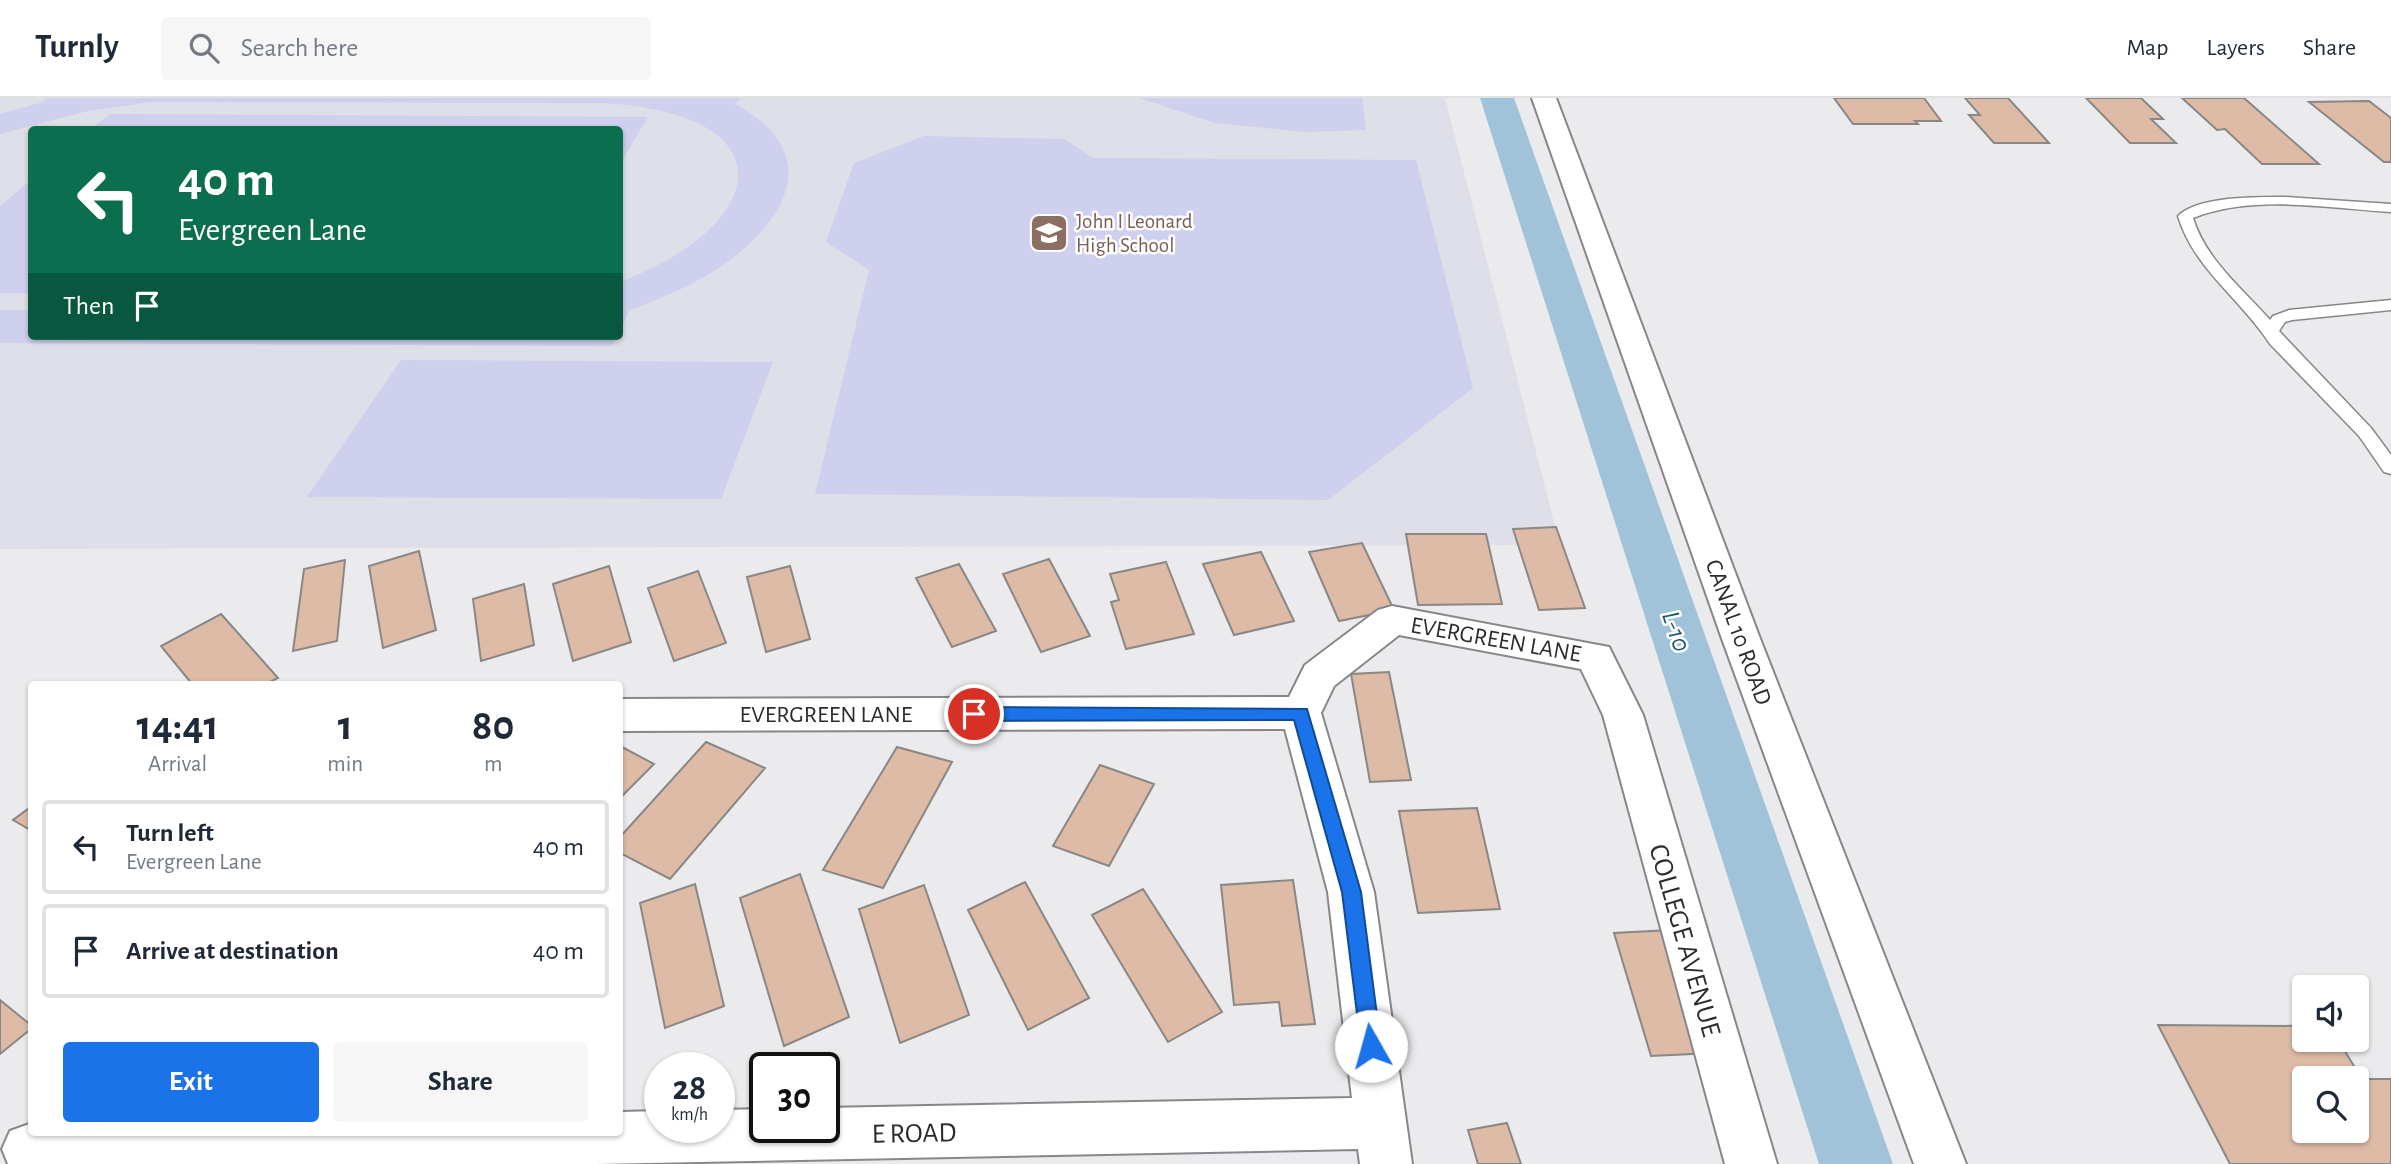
<!DOCTYPE html>
<html lang="en">
<head>
<meta charset="utf-8">
<style>
	:root { --surface:#fff; --page:#f6f6f7; --text:#1f2937; --muted:#747a83; --line:#e0e1e3; --accent:#1a73e8 }
	body { margin:0; font-family:"Alegreya Sans",sans-serif; background:var(--page); color:var(--text); height:100vh; display:flex; flex-direction:column; font-size:26px; white-space:nowrap }
	* { box-sizing:border-box; margin:0 }
	p { font-size:23px; color:var(--muted) }
	.icon { flex:none; width:38px; height:38px; fill:none; stroke:currentColor; stroke-width:2; stroke-linecap:round; stroke-linejoin:round }
	.map { position:relative; flex:1; overflow:hidden }
	.details { position:absolute; left:28px; top:583px; width:595px; height:455px; display:flex; flex-direction:column; background:var(--surface); border-radius:7px; box-shadow:0 2px 5px #0004 }
	.details>* { flex:none }
	.hud { position:absolute; left:28px; top:28px; width:595px; height:214px; border-radius:7px; box-shadow:0 2px 5px #0004; background:#0b6e4f; color:#fff; overflow:hidden }
	.fabs { position:absolute; left:2292px; top:877px; display:grid; gap:14px }
	.fabs a { display:grid; place-items:center; width:77px; height:77px; border-radius:7px; background:var(--surface); box-shadow:0 2px 5px #0004; font-size:35px }
	.speed { position:absolute; left:644px; top:954px; display:flex; gap:14px; font-size:35px; font-weight:700; text-align:center }
	.speed>* { display:grid; place-content:center; width:91px; height:91px; border-radius:50%; background:var(--surface); box-shadow:0 2px 5px #0004; line-height:1 }
	.speed small { font-size:18px; font-weight:400 }
	.speed .limit { border:4px solid #111; border-radius:10px; background:#fff; color:#111 }
	.pin { position:absolute; display:grid; place-items:center; width:60px; height:60px; color:#fff; margin:-30px; border:4px solid #fff; border-radius:50%; box-shadow:0 2px 7px #0007 }
	.me { position:absolute; width:77px; margin:-38px; rotate:353deg; stroke-linejoin:round; filter:drop-shadow(0 0 5px #0008) }
	.turn { display:flex; align-items:center; gap:24px; height:147px; padding:0 35px; font-size:32px }
	.turn .icon { width:91px; height:91px; stroke-width:2.5 }
	.turn b { display:block; font-size:49px; line-height:60px }
	.then { display:flex; align-items:center; height:66px; padding:0 35px; background:#0003; gap:14px; font-size:26px }
	.eta { display:flex; justify-content:space-evenly; align-items:center; height:119px; text-align:center }
	.eta b { font-size:42px; font-weight:700; line-height:49px }
	.cta { display:flex; gap:14px; margin-top:auto; padding:14px 35px }
	.cta a { flex:1; height:80px; border-radius:7px; background:var(--accent); color:#fff; font-size:28px; font-weight:700; line-height:80px; text-align:center }
	.cta a+a { background:var(--page); color:var(--text) }
	ul { padding:0; list-style:none }
	li { display:flex; align-items:center; gap:21px; height:94px; margin:0 14px 10px; padding:0 21px; border:4px solid var(--line); border-radius:7px }
	li div { flex:1 }
	li b { display:block; font-size:26px }
	li em { font-style:normal }
	header { display:flex; align-items:center; gap:42px; box-sizing:border-box; height:98px; padding:0 35px; background:var(--surface); border-bottom:2px solid var(--line) }
	header strong { font-size:33px }
	nav { display:flex; gap:38px; margin-inline-start:auto; font-size:24px }
	.search { width:490px; height:63px; background:var(--page); display:flex; align-items:center; gap:18px; box-sizing:border-box; padding:0 24px; border-radius:7px; color:var(--muted); font-size:26px }
	.map>svg:first-child { display:block }
	.built { fill:#dfdfe9; fill-rule:evenodd }
	.green { fill:#cfcfee }
	.lines { fill:none; stroke-linecap:round; stroke-linejoin:round }
	.canal { fill:#a0c3da; fill-rule:evenodd }
	.building { fill:#ddbba6; stroke:#8a8785; stroke-width:2; fill-rule:evenodd }
	.lane-casing { stroke:#87878a; stroke-width:3 }
	.street-casing { stroke:#87878a; stroke-width:4 }
	.lane { fill:#fff; fill-rule:evenodd }
	.street { fill:#fff; fill-rule:evenodd }
	.route { fill:#1a73e8; stroke:#114b97; stroke-width:2 }
	.labels { text-anchor:middle; stroke-width:5; stroke-linejoin:round; paint-order:stroke }
	.far-education-label { font-size:21px; fill:#785e54; stroke:#fff; text-anchor:start }
	.street-label { font-size:24px; fill:#2c2c2e; stroke:#fff }
	.water-label { font-size:26px; font-style:italic; fill:#1a5675; stroke:#fff }
	.near-street-label { font-size:28px; fill:#2c2c2e; stroke:#fff }
</style>
</head>
<body>
<header>
<strong>Turnly</strong>
<div class="search"><svg class="icon" aria-label="search" viewBox="0 0 24 24"><circle cx="10" cy="10" r="6"/><path d="M15 15l6 6"/></svg>Search here</div>
<nav><a>Map</a><a>Layers</a><a>Share</a></nav>
</header>
<div class="map">
<svg width="2391" height="1066" viewBox="0 0 2391 1066">
	<rect width="100%" height="100%" fill="#ebebee"/>
	<!-- built -->
	<path class="built" d="M0,0H1445L1560,447L0,451ZM32,32H620V238H32Z"/>
	<!-- green -->
	<path class="green" d="M47,0H741L735,6C819,52 794,113 730,162C700,185 663,199 629,213L620,233V184C776,124 786,13 599,5L151,4L88,13L0,36V16L43,4Z
		M1139,0H1362L1366,32L1304,34L1215,25Z
		M110,16L648,19L620,66V32L91,31Z
		M924,38L1065,41L1093,60L1416,62L1473,290L1328,402L815,396L869,172L826,144L854,65Z
		M31,82V195H0V108Z
		M0,212H31L32,238H617L612,248L0,245Z
		M401,262L773,264L721,401L307,399Z"/>
	<g class="lines">
		<!-- canal -->
		<path class="canal" d="M1480,0H1514L1893,1066H1819Z"/>
	</g>
	<!-- building -->
	<path class="building" d="M1834,0H1924L1941,23H1915L1918,26H1853Z
		M1965,0H2008L2049,45H1994L1969,17H1980Z
		M2086,0H2141L2163,21H2151L2176,45H2130Z
		M2182,0H2244L2319,66H2262L2225,31L2217,32Z
		M2369,3L2391,20V64H2384L2309,4Z
		M1556,429L1585,510L1539,512L1513,431Z
		M1406,436H1486L1502,506L1418,507Z
		M1362,445L1394,512L1339,523L1309,454Z
		M419,453L436,532L383,550L369,468Z
		M1261,454L1294,523L1234,537L1203,466Z
		M1049,461L1090,538L1041,554L1003,476Z
		M345,462L337,543L293,553L304,471Z
		M1166,464L1194,536L1126,551L1111,504L1119,502L1110,476Z
		M959,466L996,533L952,549L916,480Z
		M609,468L631,544L573,563L553,486Z
		M790,468L810,541L766,554L747,479Z
		M698,473L726,545L674,563L648,490Z
		M524,486L534,547L481,563L473,501Z
		M221,516L278,580L266,586H192L161,548Z
		M1389,574L1411,682L1370,684L1351,576Z
		M706,644L765,670L670,781L620,755V739Z
		M620,648L654,666L620,700Z
		M897,649L952,664L883,790L823,772Z
		M1100,667L1154,686L1109,768L1053,748Z
		M32,708V733L13,722Z
		M1477,710L1500,811L1418,815L1399,713Z
		M800,776L849,919L784,948L740,800Z
		M1293,782L1315,926L1282,928L1279,904L1234,907L1221,787Z
		M1025,784L1089,900L1028,932L968,812Z
		M695,786L724,908L665,930L640,805Z
		M924,787L969,917L900,945L859,811Z
		M1143,791L1222,914L1168,944L1092,817Z
		M1670,832L1712,955L1651,958L1614,835Z
		M0,902L32,928V930L0,956Z
		M2158,927L2305,928V942H2338L2362,981H2391V1066H2230ZM2305,980H2357V1032H2305Z
		M1507,1025L1521,1066H1478L1468,1032Z"/>
	<g class="lines">
		<!-- lane casing -->
		<g class="lane-casing">
			<path id="lane" d="M2285,99L2391,106V114C2327,110 2254,96 2193,120C2206,162 2242,190 2270,222L2273,218L2289,212L2391,202V212L2292,222L2285,224L2279,233L2371,330L2391,357V376L2384,374L2359,338L2270,246C2241,201 2194,171 2178,118C2198,98 2257,99 2285,99Z"/>
		</g>
		<!-- street casing -->
		<g class="street-casing">
			<path id="street" d="M1532,0H1556L1759,538L1966,1066H1914L1721,538Z
				M1392,508L1609,549L1643,617L1777,1066H1725L1603,617L1581,571L1399,537L1334,588L1321,615L1374,794L1412,1066H1360L1358,1051L597,1066H8L2,1051L10,1033L32,1025V1034H620V1014L660,1013V1029H719V1012L765,1011V1029H824V1010L1352,1000L1328,794L1285,631L620,633V601L1289,599L1305,567L1378,512Z"/>
		</g>
		<!-- lane -->
		<use href="#lane" class="lane"/>
		<!-- street -->
		<use href="#street" class="street"/>
	</g>
	<!-- route -->
	<path class="route" d="M974,609L1307,611L1361,794L1381,948L1378,955L1371,958L1364,955L1361,948L1342,794L1294,622L974,623L968,621L965,616L968,611Z"/>
	<!-- icons -->
	<defs>
		<g id="school-square" transform="scale(2.0125)"><rect x="-9" y="-9" width="18" height="18" rx="4" fill="#8d6e63" stroke="#fff"/><path d="M0-5L7-2L0 1L-7-2ZM-4 1L0 2.5L4 1V4Q0 6-4 4Z" fill="#fff"/></g>
	</defs>
	<g fill-rule="evenodd">
		<use href="#school-square" x="1049" y="135"/>
	</g>
	<g class="labels">
		<!-- far-education labels -->
		<g class="far-education-label">
			<text x="1076" y="130">John I Leonard<tspan x="1076" dy="24">High School</tspan></text>
		</g>
		<!-- street labels -->
		<g class="street-label">
			<text transform="translate(1739 534) rotate(70)" y="8">CANAL 10 ROAD</text>
			<text transform="translate(1496 541) rotate(10)" y="8">EVERGREEN LANE</text>
			<text x="826" y="624">EVERGREEN LANE</text>
		</g>
		<!-- water labels -->
		<g class="water-label">
			<text transform="translate(1677 533) rotate(71)" y="9">L-10</text>
		</g>
		<!-- near-street labels -->
		<g class="near-street-label">
			<text transform="translate(1686 842) rotate(74)" y="10">COLLEGE AVENUE</text>
			<text transform="translate(914 1034) rotate(-1)" y="10">E ROAD</text>
		</g>
	</g>
</svg>
<div class="fabs">
<a><svg class="icon" aria-label="sound" viewBox="0 0 24 24"><path d="M4 9h4l5-4v14l-5-4H4zM17 9q2 3 0 6"/></svg></a>
<a><svg class="icon" aria-label="search" viewBox="0 0 24 24"><circle cx="10" cy="10" r="6"/><path d="M15 15l6 6"/></svg></a>
</div>
<div class="speed"><div>28<small>km/h</small></div><div class="limit">30</div></div>
<div class="pin" style="left:974px;top:616px;background:#d93025"><svg class="icon" aria-label="arrive" viewBox="0 0 24 24"><path d="M6 21V4h12l-3 4 3 4H6"/></svg></div>
<svg class="me" style="left:1371px;top:948px" viewBox="-20 -20 40 40"><circle r="19" fill="#fff"/><path d="M0-13L10 11 0 6-10 11z" fill="#1a73e8"/></svg>
<div class="hud">
<div class="turn"><svg class="icon" aria-label="left" viewBox="0 0 24 24"><path d="M17 20v-9H6M10 6l-5 5 5 5"/></svg><div><b>40 m</b>Evergreen Lane</div></div>
<div class="then">Then<svg class="icon" aria-label="arrive" viewBox="0 0 24 24"><path d="M6 21V4h12l-3 4 3 4H6"/></svg></div>
</div>
<section class="details">
<div class="eta">
<div><b>14:41</b><p>Arrival</p></div>
<div><b>1</b><p>min</p></div>
<div><b>80</b><p>m</p></div>
</div>
<ul>
<li><svg class="icon" aria-label="left" viewBox="0 0 24 24"><path d="M17 20v-9H6M10 6l-5 5 5 5"/></svg><div><b>Turn left</b><p>Evergreen Lane</p></div><em>40 m</em></li>
<li><svg class="icon" aria-label="arrive" viewBox="0 0 24 24"><path d="M6 21V4h12l-3 4 3 4H6"/></svg><div><b>Arrive at destination</b></div><em>40 m</em></li>
</ul>
<div class="cta"><a>Exit</a><a>Share</a></div>
</section>
</div>
</body>
</html>
